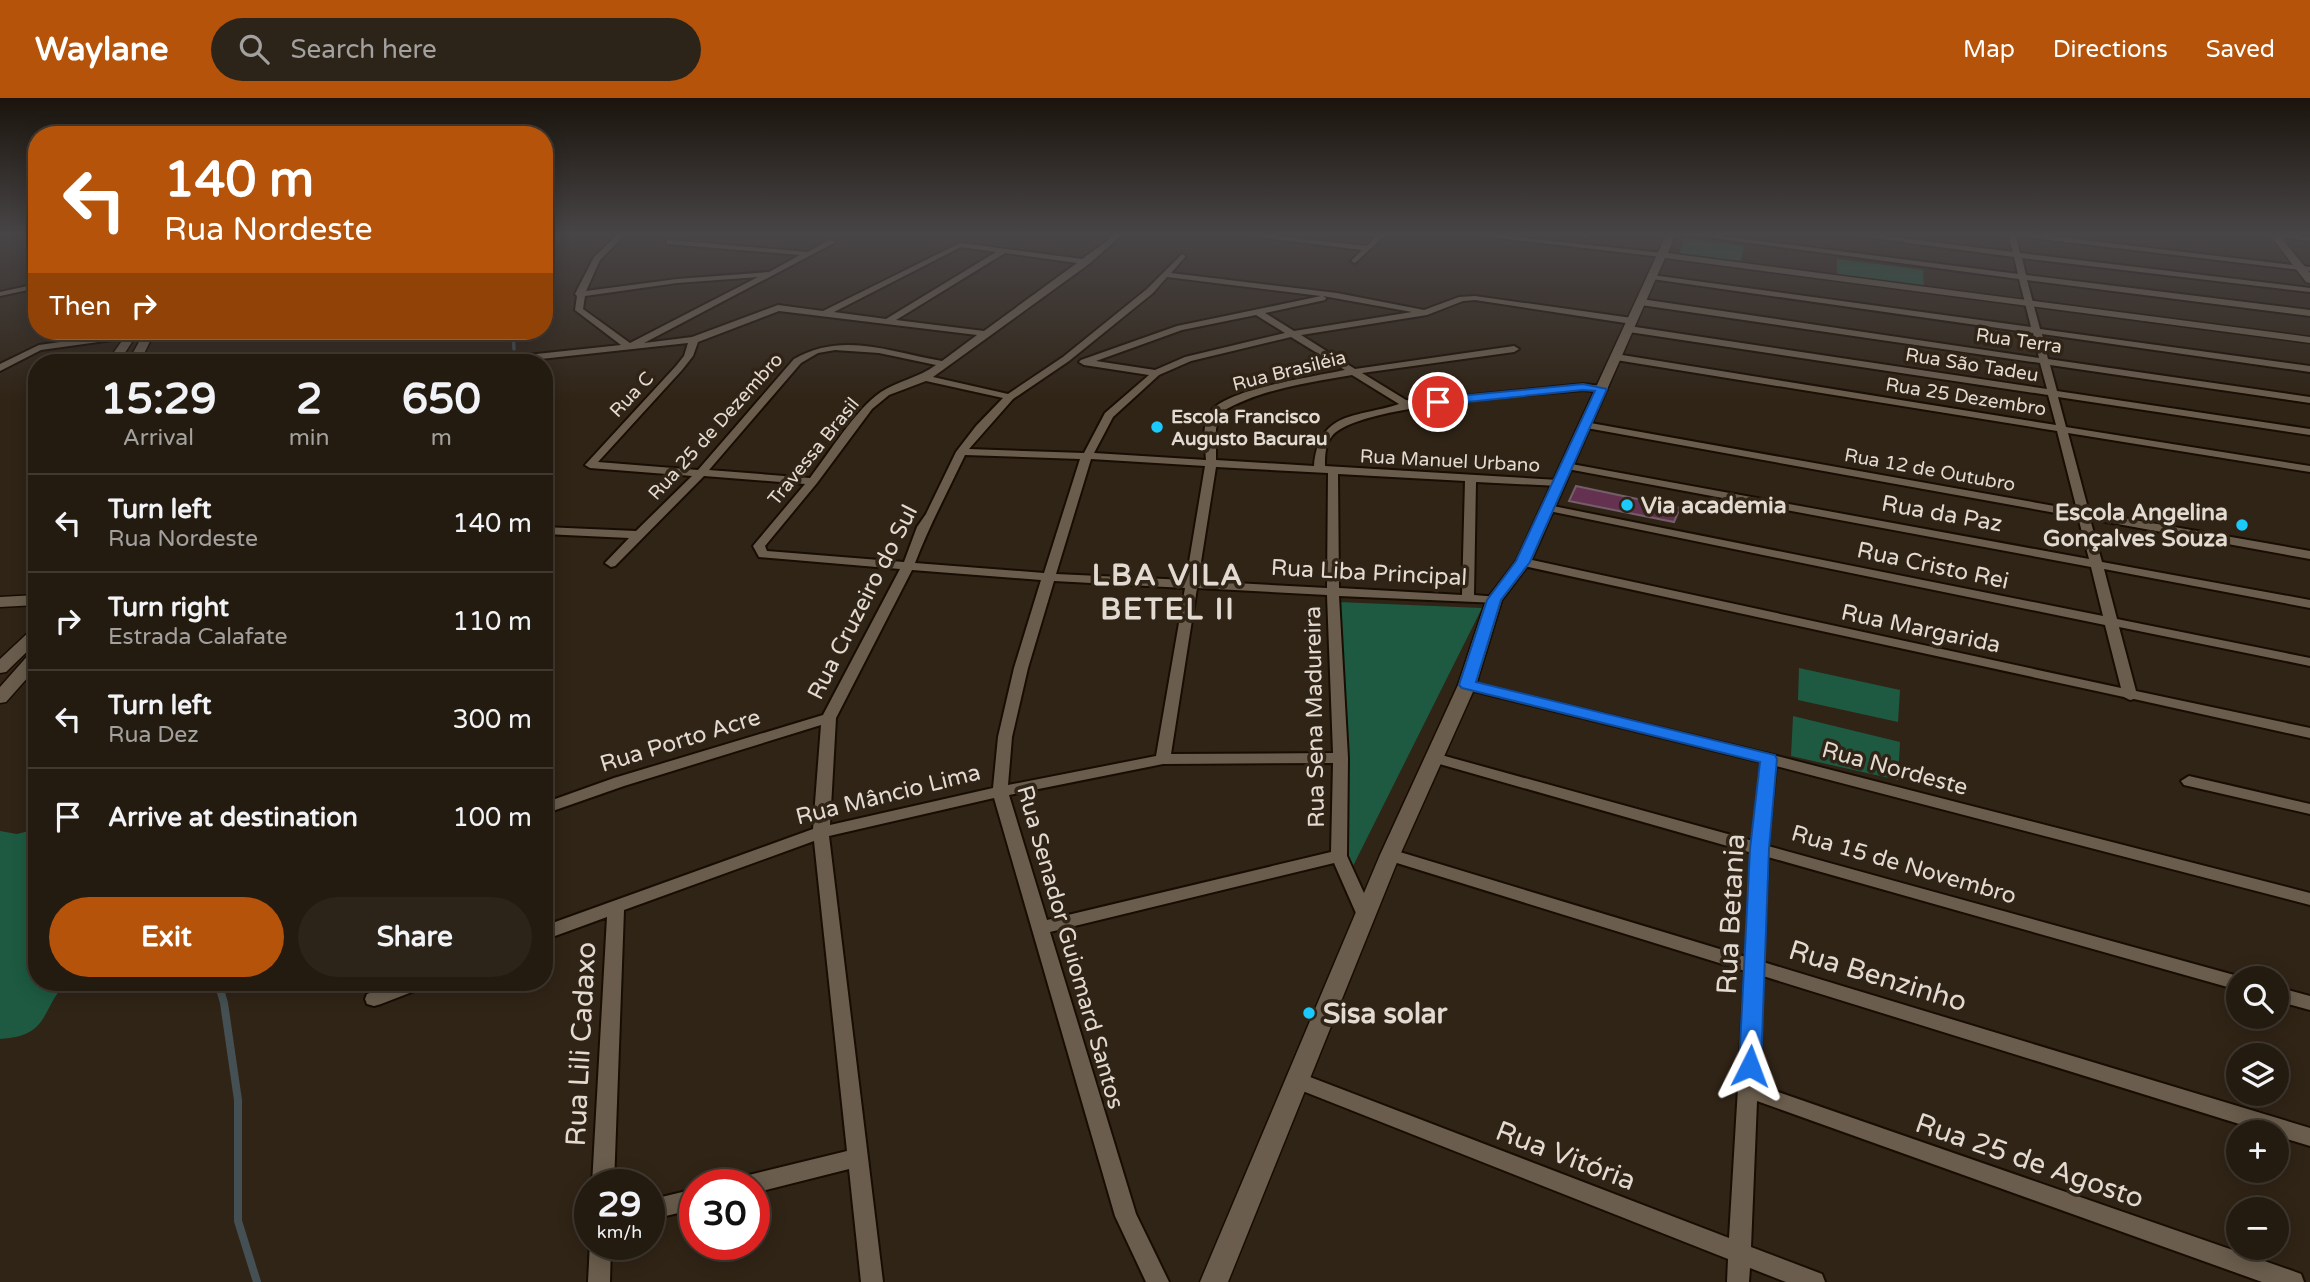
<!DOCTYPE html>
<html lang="en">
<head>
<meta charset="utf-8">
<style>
	:root { --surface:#241b10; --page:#2c2419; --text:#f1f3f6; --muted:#a3a19f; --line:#413930; --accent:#b45309 }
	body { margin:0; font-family:"Varela Round",sans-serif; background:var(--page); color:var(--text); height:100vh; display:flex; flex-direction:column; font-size:26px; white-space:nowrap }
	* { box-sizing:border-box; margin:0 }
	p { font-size:23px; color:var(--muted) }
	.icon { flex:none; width:38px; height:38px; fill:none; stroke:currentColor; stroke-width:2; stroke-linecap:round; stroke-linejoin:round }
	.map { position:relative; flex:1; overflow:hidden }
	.sheet { position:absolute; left:28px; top:256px; width:525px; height:637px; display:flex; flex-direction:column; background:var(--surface); border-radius:28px; box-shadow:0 4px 18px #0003,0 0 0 2px var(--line) }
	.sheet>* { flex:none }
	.banner { position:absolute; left:28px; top:28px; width:525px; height:214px; border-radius:28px; box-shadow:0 4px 18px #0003,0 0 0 2px var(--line); background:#b45309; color:#fff; overflow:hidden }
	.controls { position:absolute; left:2226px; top:868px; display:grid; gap:14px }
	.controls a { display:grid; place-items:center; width:63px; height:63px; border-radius:50%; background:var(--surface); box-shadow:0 4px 18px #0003,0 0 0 2px var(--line); font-size:35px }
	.speed { position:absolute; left:574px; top:1071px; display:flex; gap:14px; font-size:35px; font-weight:700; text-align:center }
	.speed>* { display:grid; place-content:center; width:91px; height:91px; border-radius:50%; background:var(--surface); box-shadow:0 4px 18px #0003,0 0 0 2px var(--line); line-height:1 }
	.speed small { font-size:18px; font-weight:400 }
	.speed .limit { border:10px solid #d22; background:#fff; color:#111 }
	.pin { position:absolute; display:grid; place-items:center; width:60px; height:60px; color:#fff; margin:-30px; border:4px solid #fff; border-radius:50%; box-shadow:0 2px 7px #0007 }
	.me { position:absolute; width:77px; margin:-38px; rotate:3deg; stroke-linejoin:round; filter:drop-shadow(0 0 5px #0008) }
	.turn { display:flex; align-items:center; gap:24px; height:147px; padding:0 21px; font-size:32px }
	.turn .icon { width:91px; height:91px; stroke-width:2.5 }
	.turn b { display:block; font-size:49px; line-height:60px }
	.then { display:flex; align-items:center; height:66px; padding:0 21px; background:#0003; gap:14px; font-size:26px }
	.eta { display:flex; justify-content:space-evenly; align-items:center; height:119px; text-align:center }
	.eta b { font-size:42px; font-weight:700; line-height:49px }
	.action { display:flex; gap:14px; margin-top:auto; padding:14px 21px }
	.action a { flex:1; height:80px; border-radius:42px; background:var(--accent); color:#fff; font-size:28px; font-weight:700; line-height:80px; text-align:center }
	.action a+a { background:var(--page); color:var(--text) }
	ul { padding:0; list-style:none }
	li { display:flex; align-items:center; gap:21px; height:98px; padding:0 21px; border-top:2px solid var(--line) }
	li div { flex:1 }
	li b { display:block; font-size:26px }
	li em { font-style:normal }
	header { display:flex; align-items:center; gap:42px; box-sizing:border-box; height:98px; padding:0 35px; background:var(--accent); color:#fff }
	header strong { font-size:33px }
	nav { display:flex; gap:38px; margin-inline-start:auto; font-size:24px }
	.search { width:490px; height:63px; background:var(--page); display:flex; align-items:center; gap:18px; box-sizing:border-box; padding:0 24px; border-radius:38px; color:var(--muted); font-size:26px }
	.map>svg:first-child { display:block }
	.green { fill:#1d5a41 }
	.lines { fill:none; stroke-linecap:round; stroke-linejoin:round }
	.stream-far1 { stroke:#445053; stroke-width:3.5 }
	.stream { stroke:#445053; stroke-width:8 }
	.building { fill:#653151; stroke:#735f69; stroke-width:2 }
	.street-casing { stroke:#180d02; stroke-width:4 }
	.secondary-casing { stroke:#180d02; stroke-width:3 }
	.street { fill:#6a5d4d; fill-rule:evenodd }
	.secondary { fill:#6a5d4d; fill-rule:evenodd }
	.route { fill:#1a73e8; stroke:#114b97; stroke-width:2 }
	.poi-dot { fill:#1bc9fc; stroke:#302416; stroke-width:2.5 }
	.labels { text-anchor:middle; stroke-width:7; stroke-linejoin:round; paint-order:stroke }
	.far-street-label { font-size:19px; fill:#e3dbd2; stroke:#302416 }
	.far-poi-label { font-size:19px; font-weight:bold; fill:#e3dbd2; stroke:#302416; text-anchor:start }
	.poi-label { font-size:23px; font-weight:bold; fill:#e3dbd2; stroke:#302416; text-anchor:start }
	.street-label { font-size:23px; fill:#e3dbd2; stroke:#302416 }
	.near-street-label { font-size:28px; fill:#e3dbd2; stroke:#302416 }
	.near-poi-label { font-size:28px; font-weight:bold; fill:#e3dbd2; stroke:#302416; text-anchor:start }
	.district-label { font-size:30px; font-weight:bold; letter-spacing:2px; fill:#e3dbd2; stroke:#302416 }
</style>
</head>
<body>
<header>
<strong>Waylane</strong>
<div class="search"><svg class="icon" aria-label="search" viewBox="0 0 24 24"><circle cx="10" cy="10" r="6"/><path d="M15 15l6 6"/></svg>Search here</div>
<nav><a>Map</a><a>Directions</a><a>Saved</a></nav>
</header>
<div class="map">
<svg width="2310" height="1184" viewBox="0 0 2310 1184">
	<rect width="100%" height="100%" fill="#302416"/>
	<!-- green -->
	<path class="green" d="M1685,140L1744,148L1740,165L1679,157Z
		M1837,161L1923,172L1924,189L1837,177Z
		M1338,504L1482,510L1352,770L1343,752Z
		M1799,570L1900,592L1898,624L1798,602Z
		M1793,618L1900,644L1898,682L1791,658Z
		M37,731V884H67C40,911 51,938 0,941V733L17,736Z"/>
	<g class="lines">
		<!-- stream-far1 -->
		<path class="stream-far1" d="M513,233L514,251
			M544,278L548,280V299L544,302"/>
		<!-- stream -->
		<path class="stream" d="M218,884L224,905L238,1002V1123L257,1184"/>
	</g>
	<!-- building -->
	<path class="building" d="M1576,388L1680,410L1674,424L1569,403Z"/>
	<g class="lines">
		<!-- street casing -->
		<g class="street-casing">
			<path id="street" d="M617,137H625L600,162L586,193L677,181L769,174L800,157L667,146V142H670L808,154L829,142L836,144L644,245L692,239L778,207L823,213L960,145L1082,161L1115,137H1122L1089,166L933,279L1008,296L1063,259L1147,191L1182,156L1186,158L1171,175L1337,195L1424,212L1459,199L1475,198L1632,220L1636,223L1632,226L1475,202L1463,203L1427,217L1301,237L1355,271L1514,248L1519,251L1514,254L1362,275L1406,302L1414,303L1583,286L1602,288L1607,291L1602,294L1583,292C1536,297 1358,306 1332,338C1325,346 1325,358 1325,368L1559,382L1564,385L1559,388L1476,384L1474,497L1498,499L1500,502L1498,505L1339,498L1348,660L1347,758L1374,817L1371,822L1365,823L1359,822L1334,765L1050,834L1136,1116L1169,1184H1146L1115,1118L994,700L829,738L883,1184H861L849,1071L754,1095V1087H739L741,1080L749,1077L847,1053L814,743L624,812L614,1087H592L607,819L544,842V828L813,731L821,627L624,688L544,716V705L614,680L823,617L900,471L759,459L753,448L805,386L704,378L615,468L611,469L605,465L629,440L544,436V429L636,433L692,378L590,370L585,367L676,268L684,258L688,245L513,264H485L490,261L621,247L575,212L577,198L575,196L594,159ZM961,149L996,154L886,221L834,214ZM1005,155L1077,165L984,233L896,222ZM758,179L630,245L583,211L585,198L677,185ZM1167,179L1321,198L1177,228L1081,262L1079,264L1084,267L1149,277L1105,315L1084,355L969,351L1013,301L1069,263L1153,195ZM1323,198L1412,214L1294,233L1265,215L1325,202L1326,200ZM779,213L977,237L942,263C890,254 843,233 794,261L698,372L598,364L682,272L693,258L698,244ZM1256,217L1285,235L1185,259L1155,272L1096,263L1182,232ZM1291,239L1345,272C1316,278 1228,291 1211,313C1201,326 1205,347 1206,362L1094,355L1113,319L1159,277L1191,263ZM835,252L879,255L936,267C918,280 898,283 881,294C856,311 829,355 810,380L709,372L801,265L818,255ZM1352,277L1399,306C1357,320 1319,312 1314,368L1216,362V331L1220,315C1259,291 1307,285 1352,277ZM926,283L1003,300L976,328L956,354L926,416L917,429L904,464L767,453L765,448L817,385L872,311L889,297ZM965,357L1080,361L1044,475L915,465C929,428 948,393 965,357ZM1091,361L1205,368L1186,482L1056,476ZM1216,369L1328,375L1327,490L1198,483ZM1338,376L1465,383L1462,497L1339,490ZM912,472L1041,482L1014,570L998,639L993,690L830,727L836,620ZM1054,483L1185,490L1156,658L1008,687L1012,639L1028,570ZM1197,490L1327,497L1333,655L1171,656ZM1333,665L1331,754L1047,822L1009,697L1163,666Z
				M1240,137H1268L1367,148L1377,137H1385L1355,165L1351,163L1362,152Z
				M1471,137H1498L1662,155L1666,157L1662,159Z
				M1582,137H1589L1590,138L1586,140Z
				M1691,137H1714L2018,176L2014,159L1851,137H1875L2013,154L2008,137H2041L2310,169V173L2016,138L2020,155L2310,190V194L2022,160L2026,177L2310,212V218L2027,182L2040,231L2310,268V274L2042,236L2048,261L2310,299V305L2050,267L2057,293L2310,331V337L2058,299L2066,329L2310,368V374L2068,335L2089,414L2310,453V461L2090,421L2102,464L2310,502V510L2104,471L2117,521L2310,560V568L2119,529L2136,593L2310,630V640L2134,601L2130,602L2124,599L1519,467L1517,464L1519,461L1523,460L2121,590L2105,527L1544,412L1542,410L1548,407L2103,518L2091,469L1562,370V366L1566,365L2089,461L2078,419L1581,329L1580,327L1585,324L2077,412L2057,333L1616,262L1611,259L1616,256L2056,327L2048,297L1629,234L1625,231L1629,228L2047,291L2040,265L1641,207L1637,204L1641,201L2039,260L2033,235L1652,181L1648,179L1652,177L2031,229L2019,181Z
				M2277,137L2310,139V143L2280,139Z
				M37,186V190L0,198V194Z
				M131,234L135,237L134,239L41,252L0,273V266L39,247Z
				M1467,583L1769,656L2310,795V807L1776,668L1768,748L2245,880H2238V892L1768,759L1763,864L2310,1030V1048L2277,1038V1034H2265L1763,878L1758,987L2293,1173L2301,1176L2304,1184H2262L1757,1003L1751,1149L1822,1176L1825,1184H1786L1750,1170L1749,1184H1727L1728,1161L1290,988L1287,982L1290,976L1297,974L1729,1140L1745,873L1384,761L1382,757L1384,753L1390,751L1746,859L1752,755L1429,663L1427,660L1434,655L1753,743L1761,664L1462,590L1460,587Z
				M2189,678L2310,706V716L2184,687L2181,683Z
				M400,884H428L425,889L381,906L374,908L367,906L365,901L367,896Z
				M2277,889L2310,898V912L2277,903Z
				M695,1091V1111L649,1122V1102Z
				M590,1144V1146H611L610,1184H588Z"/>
		</g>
		<!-- secondary casing -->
		<g class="secondary-casing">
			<path id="secondary" d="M1666,137H1675L1668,155L2310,239V245L1665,160L1531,464L1502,502L1476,587L1400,757L1228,1184H1200L1380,757L1458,587L1486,502L1516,463Z
				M2270,137H2279L2310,175V185L2306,184Z
				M129,233H139L119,264H107Z
				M145,233H155L140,264H128Z
				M37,497V507L0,509V499Z
				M37,530V544L6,574L0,575V561L31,532Z
				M37,553V569L6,604L0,605V589L31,554Z"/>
		</g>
		<!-- street -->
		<use href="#street" class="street"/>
		<!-- secondary -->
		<use href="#secondary" class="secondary"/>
	</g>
	<!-- sky -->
	<linearGradient id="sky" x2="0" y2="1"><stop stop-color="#1a140c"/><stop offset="0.45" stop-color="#484547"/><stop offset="1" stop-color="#484547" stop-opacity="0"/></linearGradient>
	<rect width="2310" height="303" fill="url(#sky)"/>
	<!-- route -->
	<path class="route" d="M1583,286L1607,291L1530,464L1501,502L1476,584L1775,657L1777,661L1769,751L1761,968L1758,974L1750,977L1742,974L1739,968L1750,751L1760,664L1462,590L1459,587L1487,502L1516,463L1595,293L1583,292L1438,307L1432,304L1438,300Z"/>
	<!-- markers -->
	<g class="poi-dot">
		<circle cx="1157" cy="329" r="7"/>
		<circle cx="1627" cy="407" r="7"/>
		<circle cx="2242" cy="427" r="7"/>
		<circle cx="1309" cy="915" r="7"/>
	</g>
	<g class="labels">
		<!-- far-street labels -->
		<g class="far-street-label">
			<text transform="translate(2019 242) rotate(8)" y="7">Rua Terra</text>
			<text transform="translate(1972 266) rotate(9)" y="7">Rua São Tadeu</text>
			<text transform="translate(1289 272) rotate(-14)" y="7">Rua Brasiléia</text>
			<text transform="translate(631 296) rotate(-47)" y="7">Rua C</text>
			<text transform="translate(1966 298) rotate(9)" y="7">Rua 25 Dezembro</text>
			<text transform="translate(715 328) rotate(-48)" y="7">Rua 25 de Dezembro</text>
			<text transform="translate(813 353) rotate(-51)" y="7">Travessa Brasil</text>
			<text transform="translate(1450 362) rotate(3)" y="7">Rua Manuel Urbano</text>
			<text transform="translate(1930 371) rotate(10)" y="7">Rua 12 de Outubro</text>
		</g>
		<!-- far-poi labels -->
		<g class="far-poi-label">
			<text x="1171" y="325">Escola Francisco<tspan x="1171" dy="22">Augusto Bacurau</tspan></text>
		</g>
		<!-- poi labels -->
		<g class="poi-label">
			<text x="1641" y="415">Via academia</text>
			<text x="2228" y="422" text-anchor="end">Escola Angelina<tspan x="2228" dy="26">Gonçalves Souza</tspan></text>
		</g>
		<!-- street labels -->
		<g class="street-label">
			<text transform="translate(1942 415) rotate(10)" y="8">Rua da Paz</text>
			<text transform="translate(1933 467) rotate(12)" y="8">Rua Cristo Rei</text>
			<text transform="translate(1369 474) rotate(3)" y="8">Rua Liba Principal</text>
			<text transform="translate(862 504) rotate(-63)" y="8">Rua Cruzeiro do Sul</text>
			<text transform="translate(1921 530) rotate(12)" y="8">Rua Margarida</text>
			<text transform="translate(1314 619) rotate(-91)" y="8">Rua Sena Madureira</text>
			<text transform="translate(680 642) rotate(-17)" y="8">Rua Porto Acre</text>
			<text transform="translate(1895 670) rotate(15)" y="8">Rua Nordeste</text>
			<text transform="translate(888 696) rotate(-14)" y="8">Rua Mâncio Lima</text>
			<text transform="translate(1904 766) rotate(16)" y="8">Rua 15 de Novembro</text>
			<text transform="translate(1071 849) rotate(74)" y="8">Rua Senador Guiomard Santos</text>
		</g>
		<!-- near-street labels -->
		<g class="near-street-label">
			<text transform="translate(1730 816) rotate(-87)" y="10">Rua Betania</text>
			<text transform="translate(1878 877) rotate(17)" y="10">Rua Benzinho</text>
			<text transform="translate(580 946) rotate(-87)" y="10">Rua Lili Cadaxo</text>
			<text transform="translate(1566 1057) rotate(21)" y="10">Rua Vitória</text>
			<text transform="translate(2030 1062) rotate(19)" y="10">Rua 25 de Agosto</text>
		</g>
		<!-- near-poi labels -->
		<g class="near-poi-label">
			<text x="1323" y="925">Sisa solar</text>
		</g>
		<!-- district labels -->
		<g class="district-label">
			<text x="1168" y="487">LBA VILA<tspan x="1168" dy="34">BETEL II</tspan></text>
		</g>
	</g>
</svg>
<div class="controls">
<a><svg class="icon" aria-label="search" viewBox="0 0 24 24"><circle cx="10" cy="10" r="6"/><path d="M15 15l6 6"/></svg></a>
<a><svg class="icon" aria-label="layers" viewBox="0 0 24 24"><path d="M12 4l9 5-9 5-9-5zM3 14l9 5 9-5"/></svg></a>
<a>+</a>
<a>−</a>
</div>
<div class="speed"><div>29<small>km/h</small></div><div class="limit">30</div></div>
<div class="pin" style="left:1438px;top:304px;background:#d93025"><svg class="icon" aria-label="arrive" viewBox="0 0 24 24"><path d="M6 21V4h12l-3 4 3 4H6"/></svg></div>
<svg class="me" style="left:1750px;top:968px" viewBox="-20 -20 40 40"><path d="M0-17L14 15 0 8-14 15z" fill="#1a73e8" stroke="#fff" stroke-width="4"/></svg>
<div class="banner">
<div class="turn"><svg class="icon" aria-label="left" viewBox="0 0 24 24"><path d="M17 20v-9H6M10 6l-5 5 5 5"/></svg><div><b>140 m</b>Rua Nordeste</div></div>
<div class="then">Then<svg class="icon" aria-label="right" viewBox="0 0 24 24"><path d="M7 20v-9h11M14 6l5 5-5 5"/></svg></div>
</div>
<section class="sheet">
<div class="eta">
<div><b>15:29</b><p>Arrival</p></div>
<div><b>2</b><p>min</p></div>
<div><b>650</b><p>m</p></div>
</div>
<ul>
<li><svg class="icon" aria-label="left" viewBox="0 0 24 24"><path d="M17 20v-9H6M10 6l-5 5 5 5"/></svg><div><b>Turn left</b><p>Rua Nordeste</p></div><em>140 m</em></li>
<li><svg class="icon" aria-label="right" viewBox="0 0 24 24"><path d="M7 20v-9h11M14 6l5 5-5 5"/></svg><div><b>Turn right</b><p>Estrada Calafate</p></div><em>110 m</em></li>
<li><svg class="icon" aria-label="left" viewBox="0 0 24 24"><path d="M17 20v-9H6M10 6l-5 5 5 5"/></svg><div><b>Turn left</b><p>Rua Dez</p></div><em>300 m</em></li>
<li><svg class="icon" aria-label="arrive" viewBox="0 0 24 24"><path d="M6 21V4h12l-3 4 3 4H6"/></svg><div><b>Arrive at destination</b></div><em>100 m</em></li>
</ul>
<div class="action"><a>Exit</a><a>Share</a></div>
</section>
</div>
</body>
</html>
